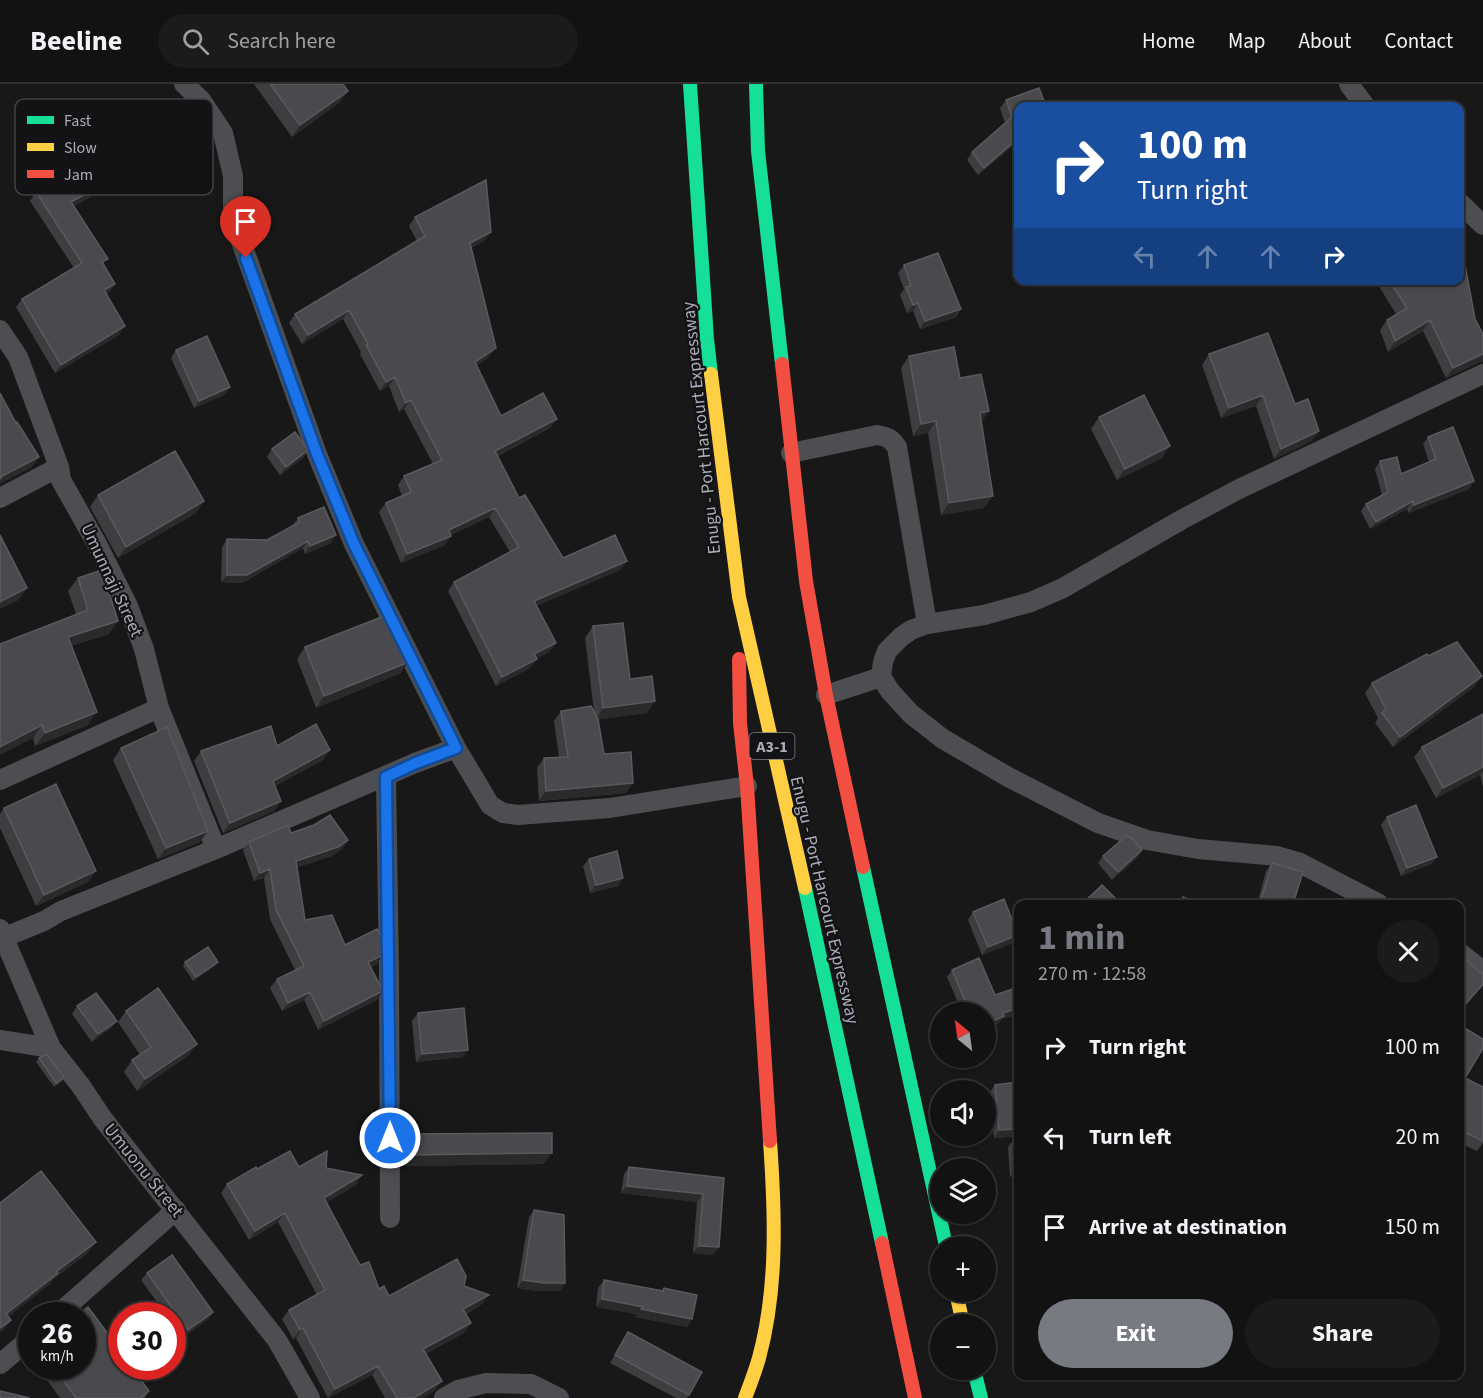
<!DOCTYPE html>
<html lang="en">
<head>
<meta charset="utf-8">
<style>
	:root { --surface:#121212; --page:#1b1b1b; --text:#f1f3f6; --muted:#9c9e9f; --line:#313232; --accent:#777a81 }
	body { margin:0; font-family:"Source Sans 3",sans-serif; background:var(--page); color:var(--text); height:100vh; display:flex; flex-direction:column; font-size:22px; white-space:nowrap }
	* { box-sizing:border-box; margin:0 }
	p { font-size:20px; color:var(--muted) }
	.icon { flex:none; width:33px; height:33px; fill:none; stroke:currentColor; stroke-width:2; stroke-linecap:round; stroke-linejoin:round }
	.map { position:relative; flex:1; overflow:hidden }
	.details { position:absolute; left:1014px; top:816px; width:450px; height:480px; display:flex; flex-direction:column; background:var(--surface); border-radius:12px; box-shadow:0 2px 4px #0004,0 0 0 2px var(--line) }
	.details>* { flex:none }
	.hud { position:absolute; left:1014px; top:18px; width:450px; height:183px; border-radius:12px; box-shadow:0 2px 4px #0004,0 0 0 2px var(--line); background:#1a4fa0; color:#fff; overflow:hidden }
	.needle { width:39px; rotate:331deg }
	.fabs { position:absolute; left:930px; top:918px; display:grid; gap:12px }
	.fabs a { display:grid; place-items:center; width:66px; height:66px; border-radius:50%; background:var(--surface); box-shadow:0 2px 4px #0004,0 0 0 2px var(--line); font-size:30px }
	.speed { position:absolute; left:18px; top:1218px; display:flex; gap:12px; font-size:30px; font-weight:700; text-align:center }
	.speed>* { display:grid; place-content:center; width:78px; height:78px; border-radius:50%; background:var(--surface); box-shadow:0 2px 4px #0004,0 0 0 2px var(--line); line-height:1 }
	.speed small { font-size:15px; font-weight:400 }
	.speed .limit { border:9px solid #d22; background:#fff; color:#111 }
	.pin { position:absolute; display:grid; place-items:center; width:51px; height:51px; color:#fff; margin:-62px -26px; border-radius:50% 50% 50% 0; rotate:-45deg; box-shadow:0 0 6px #0007 }
	.pin .icon { rotate:45deg }
	.me { position:absolute; width:66px; margin:-33px; rotate:0deg; stroke-linejoin:round; filter:drop-shadow(0 0 4px #0008) }
	.turn { display:flex; align-items:center; gap:21px; height:126px; padding:0 24px; font-size:27px }
	.turn .icon { width:78px; height:78px; stroke-width:2.5 }
	.turn b { display:block; font-size:42px; line-height:51px }
	.lanes { display:flex; align-items:center; height:57px; padding:0 24px; background:#0003; justify-content:center; gap:30px; direction:ltr }
	.lanes .off { opacity:.35 }
	.round { display:grid; place-items:center; flex:none; width:63px; height:63px; border-radius:32px; background:var(--page) }
	.overview { display:flex; align-items:center; justify-content:space-between; height:102px; padding:0 24px }
	h1 { font-size:36px; font-weight:700; line-height:45px; color:var(--accent) }
	.action { display:flex; gap:12px; margin-top:auto; padding:12px 24px }
	.action a { flex:1; height:69px; border-radius:36px; background:var(--accent); color:#fff; font-size:24px; font-weight:700; line-height:69px; text-align:center }
	.action a+a { background:var(--page); color:var(--text) }
	ul { padding:0; list-style:none }
	li { display:flex; align-items:center; gap:18px; height:90px; padding:0 24px }
	li div { flex:1 }
	li b { display:block; font-size:22px }
	li em { font-style:normal }
	header { display:flex; align-items:center; gap:36px; box-sizing:border-box; height:84px; padding:0 30px; background:var(--surface); border-bottom:2px solid var(--line) }
	header strong { font-size:28px }
	nav { display:flex; gap:33px; margin-inline-start:auto; font-size:21px }
	.search { width:420px; height:54px; background:var(--page); display:flex; align-items:center; gap:15px; box-sizing:border-box; padding:0 21px; border-radius:33px; color:var(--muted); font-size:22px }
	.map>svg:first-child { display:block }
	.lines { fill:none; stroke-linecap:round; stroke-linejoin:round }
	.street { stroke:#4d4e51; stroke-width:20 }
	.fast { stroke:#16e098; stroke-width:14 }
	.slow { stroke:#ffcf43; stroke-width:14 }
	.jam { stroke:#f24e42; stroke-width:14 }
	.wall { fill:#3e3e41 }
	.shaded-wall { fill:#2a2a2b }
	.building { fill:#4a4a4e; stroke:#595a5f; stroke-width:1.5 }
	.route-casing { stroke:#114b97; stroke-width:15 }
	.route { stroke:#1a73e8; stroke-width:10 }
	.labels { text-anchor:middle; stroke-width:4.5; stroke-linejoin:round; paint-order:stroke }
	.shield { fill:#131214; stroke:#7d7f88; stroke-width:1.5 }
	.shield-label { font-size:16px; font-weight:bold; fill:#aaaeb9 }
	.street-label { font-size:18px; fill:#aaaeb9; stroke:#131214 }
	.key { fill:#131214; stroke:#404146; stroke-width:1.5 }
	.key-label { font-size:16px; fill:#aaaeb9 }
</style>
</head>
<body>
<header>
<strong>Beeline</strong>
<div class="search"><svg class="icon" aria-label="search" viewBox="0 0 24 24"><circle cx="10" cy="10" r="6"/><path d="M15 15l6 6"/></svg>Search here</div>
<nav><a>Home</a><a>Map</a><a>About</a><a>Contact</a></nav>
</header>
<div class="map">
<svg width="1483" height="1314" viewBox="0 0 1483 1314">
	<rect width="100%" height="100%" fill="#181818"/>
	<g class="lines">
		<!-- street -->
		<path class="street" d="M184,0L201,16L223,49L233,92V135L317,370L354,460L456,664
			M1349,0L1365,22
			M1460,119L1483,141
			M0,246L18,273L59,383L61,396L97,460L128,522L144,565L159,624L0,696
			M791,369L877,351C887,353 891,354 897,363L927,540
			M0,414L59,383
			M826,611L881,593
			M159,624L216,765
			M386,694L389,887L390,1134
			M1379,820L1298,778L1277,772L1198,765L1147,756L1098,739L1010,694L943,655L911,630L890,607L881,593L883,578L887,567L901,553L911,546L927,540L984,531L1031,518L1063,504L1181,436L1239,405L1483,290
			M0,845L51,964L81,1002L103,1035L277,1256L310,1314
			M5,853L44,837L61,827L216,765L415,679L456,664L490,721L503,729L518,731L610,724L747,702
			M1460,869L1483,887
			M0,956L51,964
			M56,1232L176,1126
			M0,1280L32,1253
			M444,1314L458,1306L486,1299L531,1300L559,1314"/>
		<!-- fast -->
		<path class="fast" d="M690,0L707,255L711,290
			M756,0L758,67L782,280
			M863,783L946,1162
			M805,804L882,1159
			M974,1286L981,1314"/>
		<!-- slow -->
		<path class="slow" d="M711,290L739,513L805,804
			M956,1208L963,1240
			M745,1314C750,1301 755,1288 759,1274C778,1204 775,1129 770,1057"/>
		<!-- jam -->
		<path class="jam" d="M782,280L806,497L826,611L863,783
			M739,575L740,639L747,702L770,1057
			M882,1159L915,1314"/>
	</g>
	<!-- wall -->
	<path class="wall" d="M254,0H343L340,18L292,53Z
		M1039,4L1010,64L978,91L967,76L972,68L1005,39L1000,24L1006,16Z
		M120,50L167,72L144,85L143,83L74,122L104,180L115,200L109,208L106,210L119,251L55,289L16,223L22,215L74,184L30,117L36,108L71,83L63,69L69,60Z
		M415,133L491,148L484,157L471,164L489,273L477,281L501,332L557,335L550,344L498,372L519,414L563,474L627,477L620,486L536,522L556,559L549,568L536,575L530,584L496,602L448,507L454,498L510,468L489,433L451,451V452L445,461L401,479L379,428L386,419L402,412L398,401L404,392L433,380L404,325L399,328L389,302L380,307L360,270L361,268L343,235L302,260L289,239L295,230L417,157L409,142Z
		M904,181L961,225L956,233L920,245L913,227L907,229L900,211L904,205L898,189Z
		M1375,196H1460L1478,279L1446,294L1423,247L1388,268L1380,246L1387,236L1396,230Z
		M176,266L230,303L224,311L194,324L171,274Z
		M1209,270L1295,320L1312,357L1274,375L1256,322L1221,334L1202,281Z
		M909,272L960,294L984,424L941,431L928,349L913,352L901,284Z
		M1099,333L1162,374L1117,396L1091,345Z
		M1428,353L1474,397L1469,405L1409,429L1407,425L1370,445L1361,427L1366,420L1382,411L1375,385L1380,377L1401,390L1429,378L1423,360Z
		M272,365L308,366L303,374L280,391L267,373Z
		M98,411L196,429L118,474L90,423Z
		M298,434L331,459L305,470L303,464L242,499L221,498L222,463L227,455L267,456L293,441Z
		M78,494L109,550L71,562L88,641L35,662L33,654L76,530L68,507Z
		M593,542L630,595L647,629L598,635L604,670L633,699L626,709L539,717L537,684L544,674L559,673L554,637L561,627H594L585,554Z
		M305,563L401,589L316,624L297,575Z
		M1428,572L1482,592L1475,602L1393,663L1375,639L1378,634L1365,609L1372,599Z
		M1483,630V703L1480,691L1436,714L1414,673L1422,663Z
		M277,662L330,666L323,676L275,702L281,717L274,727L223,749L194,677L201,667Z
		M121,664L200,758L158,775L113,676Z
		M4,724L96,787L88,798L36,822L0,744V730Z
		M1387,733L1437,773L1431,780L1401,792L1381,741Z
		M291,749L348,756L342,765L332,772L297,783L305,836L345,861L383,871L377,880L371,883L383,907L377,916L318,946L304,916L282,927L270,904L277,895L295,886L270,835L264,794L254,797L243,766L249,758Z
		M1142,766L1137,774L1112,796L1098,779L1103,772Z
		M589,775L618,802L590,809L583,782Z
		M1272,779L1293,820H1257L1266,787Z
		M973,828L1013,859L982,871L968,836Z
		M185,878H218L215,882L193,897L183,882Z
		M952,886L995,911H1018V930L1002,935L999,939L986,945V928H962L947,893Z
		M77,922L111,944L92,958L72,930Z
		M126,927L189,971L137,1007L124,988L132,976L140,971L118,938Z
		M418,929L468,966L462,973L416,978L412,937Z
		M1463,943L1465,994L1483,1003V1059L1477,1067L1460,1059V948Z
		M39,974L64,993L62,997L54,1003L36,978Z
		M1018,998V1052L994,1054L990,1008L995,1001Z
		M410,1050L544,1080L402,1082V1062Z
		M1018,1054V1093H1010L1008,1063L1014,1055Z
		M299,1083L326,1084L356,1101L327,1118L360,1181L379,1205L389,1212L464,1202L482,1220L466,1230L464,1249L425,1270L442,1297L435,1306L423,1314H385L372,1291L328,1314L296,1254L293,1255L282,1235L289,1226L317,1211L278,1138L249,1156L221,1109L227,1100L257,1085Z
		M629,1083L724,1094L719,1163L713,1171L693,1169L697,1118L621,1109L624,1090Z
		M534,1126L565,1199L560,1207H538L517,1204L529,1133Z
		M147,1189L213,1228L207,1236L182,1254L172,1240V1232H167L141,1196Z
		M604,1196L662,1207L664,1204L692,1235L687,1243L635,1233L637,1230L596,1223L598,1204Z
		M628,1248L689,1311L687,1314H676L610,1279Z
		M37,1282H82L149,1307L145,1314H60Z"/>
	<!-- shaded-wall -->
	<path class="shaded-wall" d="M348,7L340,18L292,53L300,41Z
		M1018,55V61L1010,64L978,91L984,84L1016,56Z
		M174,63L167,72L144,85L150,76Z
		M149,75L143,83L65,127L71,118Z
		M491,148L484,157L463,168L470,159Z
		M115,200L109,208L98,215L104,206Z
		M918,219L913,227L907,229L913,221Z
		M961,225L956,233L920,245L925,237Z
		M349,226L343,235L302,260L308,251Z
		M1430,236L1423,247L1388,268L1395,257Z
		M125,242L119,251L55,289L61,281Z
		M496,264L489,273L469,287L475,278Z
		M1483,270V278L1478,279L1446,294L1453,284Z
		M395,293L389,302L380,307L386,298Z
		M230,303L224,311L194,324L199,317Z
		M1263,311L1256,322L1221,334L1229,324Z
		M411,316L404,325L399,328L406,319Z
		M989,327L981,339L980,329Z
		M557,335L550,344L489,376L495,367Z
		M936,337L928,349L913,352L921,340Z
		M1319,347L1312,357L1274,375L1281,365Z
		M1170,362L1162,374L1117,396L1125,385Z
		M308,366L303,374L280,391L286,383Z
		M39,373L31,384L0,400V395L2,392Z
		M1474,397L1469,405L1409,429L1414,421Z
		M993,412L984,424L941,431L949,419Z
		M204,417L196,429L118,474L126,463Z
		M1413,417L1407,425L1370,445L1376,438Z
		M495,424L489,433L442,455L449,446Z
		M336,451L331,459L305,470L310,462Z
		M451,452L445,461L401,479L407,470Z
		M308,457L303,464L242,499L221,498L227,491Z
		M627,477L620,486L527,526L534,517Z
		M27,504L19,516L0,525V518Z
		M118,537L109,550L58,566L68,553Z
		M556,559L549,568L528,579L534,570Z
		M537,575L530,584L496,602L502,593Z
		M409,578L401,589L316,624L324,612Z
		M1482,592L1475,602L1393,663L1400,653Z
		M655,617L647,629L595,636L603,624Z
		M97,628L88,641L35,662L45,649Z
		M42,641L33,654L0,671V663Z
		M330,666L323,676L266,707L273,697Z
		M1483,683V687L1480,691L1436,714L1443,704Z
		M633,699L626,709L539,717L546,707Z
		M281,717L274,727L223,749L230,739Z
		M208,747L200,758L158,775L166,764Z
		M348,756L342,765L332,772L290,786L296,777Z
		M1142,766L1137,774L1112,796L1118,788Z
		M1437,773L1431,780L1401,792L1407,784Z
		M270,785L264,794L254,797L260,789Z
		M96,787L88,798L36,822L44,811Z
		M623,794L618,802L590,809L596,801Z
		M1018,851L1013,859L982,871L988,863Z
		M383,871L377,880L362,887L368,878Z
		M218,878L215,882L193,897L196,893Z
		M1483,900V902L1460,928V926Z
		M383,907L377,916L318,946L324,937Z
		M310,908L304,916L282,927L288,919Z
		M1018,924V930L1002,935L999,939L986,945V940L1003,929Z
		M117,937L111,944L92,958L98,950Z
		M197,960L189,971L137,1007L145,995Z
		M468,966L462,973L416,978L422,970Z
		M1018,1045V1052L994,1054L999,1046Z
		M552,1069L544,1080L402,1082L410,1071Z
		M1018,1085V1093H1010L1016,1086Z
		M362,1091L356,1101L318,1123L324,1114Z
		M627,1102L703,1110L697,1118L621,1109Z
		M285,1129L278,1138L249,1156L255,1147Z
		M96,1158L87,1170L54,1195L50,1200L0,1240L6,1230L57,1187Z
		M699,1162L719,1163L713,1171L693,1169Z
		M523,1196L565,1199L560,1207H538L517,1204Z
		M489,1211L482,1220L457,1234L463,1225Z
		M602,1215L643,1223L637,1230L596,1223Z
		M641,1225L692,1235L687,1243L635,1233Z
		M213,1228L207,1236L182,1254L188,1246Z
		M11,1236L3,1247L0,1249V1244Z
		M471,1239L464,1249L416,1274L423,1265Z
		M303,1244L296,1254L293,1255L300,1246Z
		M378,1282L372,1291L328,1314L335,1305Z
		M442,1297L435,1306L423,1314H414Z"/>
	<!-- building -->
	<path class="building" d="M270,0H343L348,7L300,41Z
		M1039,4L1046,22H1018V55L1016,56L984,84L972,68L1012,33L1006,16Z
		M155,30L174,63L150,76L149,75L71,118L108,175L102,178L115,200L104,206L125,242L61,281L22,215L82,179L36,108L79,78L69,60L112,36L120,50Z
		M486,96L491,148L470,159L496,264L475,278L501,332L543,309L557,335L495,367L519,414L525,411L563,474L615,451L627,477L534,517L556,559L534,570L537,575L502,593L454,498L519,463L495,424L449,446L451,452L407,470L386,419L411,408L404,392L442,376L411,316L406,319L395,293L386,298L366,261L368,260L349,226L308,251L295,230L425,152L415,133Z
		M938,169L961,225L925,237L918,219L913,221L906,203L911,202L904,181Z
		M1464,176L1475,235L1483,250V270L1453,284L1430,236L1395,257L1387,236L1407,224L1389,196H1460V177Z
		M1268,249L1295,320L1308,315L1319,347L1281,365L1263,311L1229,324L1209,270Z
		M207,252L230,303L199,317L176,266Z
		M954,263L960,294L981,290L989,327L980,329L993,412L949,419L936,337L921,340L909,272Z
		M0,309L16,339L17,338L39,373L2,392L0,395Z
		M1144,311L1170,362L1125,385L1099,333Z
		M1453,343L1474,397L1414,421L1413,417L1376,438L1366,420L1388,408L1380,377L1397,373L1401,390L1436,375L1428,353Z
		M295,348L308,366L286,383L272,365Z
		M175,367L204,417L126,463L98,411Z
		M324,423L336,451L310,462L308,457L247,491H227V455L267,456L300,438L298,434Z
		M0,451L27,504L0,518Z
		M102,486L118,537L68,553L97,628L45,649L42,641L0,663V560L88,526L78,494Z
		M389,530L409,578L324,612L305,563Z
		M623,539L630,595L652,592L655,617L603,624L593,542Z
		M1457,558L1482,592L1400,653L1382,629L1386,625L1372,599L1427,570L1428,572Z
		M591,622L598,635L604,670L631,668L633,699L546,707L544,674L568,673L561,627Z
		M1483,630V683L1443,704L1422,663Z
		M316,640L330,666L273,697L281,717L230,739L201,667L271,642L277,662Z
		M167,643L208,747L166,764L121,664Z
		M56,700L96,787L44,811L4,724Z
		M1416,721L1437,773L1407,784L1387,733Z
		M330,731L348,756L338,763L296,777L305,836L332,831L345,861L377,845L383,856V871L368,878L383,907L324,937L310,908L288,919L277,895L304,882L276,826L270,785L260,789L249,758L288,741L291,749L314,741Z
		M1126,752L1131,754L1142,766L1118,788L1103,772Z
		M617,767L623,794L596,801L589,775Z
		M1272,779L1303,788L1293,820H1260Z
		M1102,801L1121,820H1082Z
		M1183,813L1198,820H1180Z
		M1004,815L1018,851L988,863L973,828Z
		M208,863L218,878L196,893L185,878Z
		M1460,870L1481,889H1483V900L1460,926Z
		M979,874L995,911L1016,904L1018,911V924L1003,929L1004,932L986,940V928H970L952,886Z
		M158,904L197,960L145,995L132,976L151,963L126,927Z
		M96,909L117,937L98,950L77,922Z
		M464,924L468,966L422,970L418,929Z
		M1463,943L1483,955V964L1465,994L1483,1003V1057L1460,1046V949Z
		M44,971H47L64,993L56,999L39,974Z
		M1018,998V1045L999,1046L995,1001Z
		M552,1049V1069L410,1071V1050Z
		M1018,1054V1085L1016,1086L1014,1055Z
		M290,1067L299,1083L327,1067L326,1084L362,1091L324,1114L360,1181L369,1178L379,1205L384,1202L389,1212L457,1175L466,1192L464,1202L489,1211L463,1225L471,1239L423,1265L442,1297L414,1314H397L378,1282L335,1305L303,1244L300,1246L289,1226L325,1206L285,1129L255,1147L227,1100L256,1083L257,1085Z
		M629,1083L724,1094L719,1163L699,1162L703,1110L627,1102Z
		M41,1087L96,1158L57,1187L58,1189L6,1230L11,1236L0,1244V1119Z
		M534,1126L564,1131L565,1199H544L523,1196Z
		M172,1171L213,1228L188,1246L147,1189Z
		M604,1196L663,1207L664,1204L697,1211L692,1235L641,1225L643,1223L602,1215Z
		M88,1223L122,1269V1282H131L149,1307L140,1314H76L53,1282H82V1232H77Z
		M628,1248L702,1288L689,1311L615,1271Z
		M0,1307L30,1314H0Z"/>
	<g class="lines">
		<!-- route casing -->
		<g class="route-casing">
			<path id="route" d="M246,174L317,370L354,460L456,664L416,679L386,693L390,1054"/>
		</g>
		<!-- route -->
		<use href="#route" class="route"/>
	</g>
	<g class="labels">
		<!-- shield labels -->
		<rect class="shield" x="749.5" y="649" width="45" height="26" rx="4.5"/>
		<g class="shield-label">
			<text x="772" y="668">A3-1</text>
		</g>
		<!-- street labels -->
		<g class="street-label">
			<text transform="translate(701 344) rotate(-96)" y="6">Enugu - Port Harcourt Expressway</text>
			<text transform="translate(112 496) rotate(65)" y="6">Umunnaji Street</text>
			<text transform="translate(825 816) rotate(77)" y="6">Enugu - Port Harcourt Expressway</text>
			<text transform="translate(144 1086) rotate(51)" y="6">Umuonu Street</text>
		</g>
	</g>
	<!-- legend -->
	<rect x="15" y="15" width="198" height="96" rx="9" class="key"/>
	<rect x="27" y="32" width="27" height="8" fill="#16e098"/>
	<rect x="27" y="59" width="27" height="8" fill="#ffcf43"/>
	<rect x="27" y="86" width="27" height="8" fill="#f24e42"/>
	<g class="key-label">
		<text x="64" y="42">Fast</text>
		<text x="64" y="69">Slow</text>
		<text x="64" y="96">Jam</text>
	</g>
</svg>
<div class="fabs">
<a><svg class="needle" viewBox="-14 -14 28 28"><path d="M0-13l5 13h-10z" fill="#e53935"/><path d="M0 13l5-13h-10z" fill="#9c9e9f"/></svg></a>
<a><svg class="icon" aria-label="sound" viewBox="0 0 24 24"><path d="M4 9h4l5-4v14l-5-4H4zM17 9q2 3 0 6"/></svg></a>
<a><svg class="icon" aria-label="layers" viewBox="0 0 24 24"><path d="M12 4l9 5-9 5-9-5zM3 14l9 5 9-5"/></svg></a>
<a>+</a>
<a>−</a>
</div>
<div class="speed"><div>26<small>km/h</small></div><div class="limit">30</div></div>
<div class="pin" style="left:246px;top:174px;background:#d93025"><svg class="icon" aria-label="arrive" viewBox="0 0 24 24"><path d="M6 21V4h12l-3 4 3 4H6"/></svg></div>
<svg class="me" style="left:390px;top:1054px" viewBox="-20 -20 40 40"><circle r="17" fill="#1a73e8" stroke="#fff" stroke-width="3"/><path d="M0-11L8 9 0 5-8 9z" fill="#fff"/></svg>
<div class="hud">
<div class="turn"><svg class="icon" aria-label="right" viewBox="0 0 24 24"><path d="M7 20v-9h11M14 6l5 5-5 5"/></svg><div><b>100 m</b>Turn right</div></div>
<div class="lanes"><svg class="icon off" aria-label="left" viewBox="0 0 24 24"><path d="M17 20v-9H6M10 6l-5 5 5 5"/></svg><svg class="icon off" aria-label="ahead" viewBox="0 0 24 24"><path d="M12 20V5M6 11l6-6 6 6"/></svg><svg class="icon off" aria-label="ahead" viewBox="0 0 24 24"><path d="M12 20V5M6 11l6-6 6 6"/></svg><svg class="icon" aria-label="right" viewBox="0 0 24 24"><path d="M7 20v-9h11M14 6l5 5-5 5"/></svg></div>
</div>
<section class="details">
<div class="overview"><div><h1>1 min</h1><p>270 m · 12:58</p></div><a class="round"><svg class="icon" aria-label="close" viewBox="0 0 24 24"><path d="M6 6l12 12M18 6L6 18"/></svg></a></div>
<ul>
<li><svg class="icon" aria-label="right" viewBox="0 0 24 24"><path d="M7 20v-9h11M14 6l5 5-5 5"/></svg><div><b>Turn right</b></div><em>100 m</em></li>
<li><svg class="icon" aria-label="left" viewBox="0 0 24 24"><path d="M17 20v-9H6M10 6l-5 5 5 5"/></svg><div><b>Turn left</b></div><em>20 m</em></li>
<li><svg class="icon" aria-label="arrive" viewBox="0 0 24 24"><path d="M6 21V4h12l-3 4 3 4H6"/></svg><div><b>Arrive at destination</b></div><em>150 m</em></li>
</ul>
<div class="action"><a>Exit</a><a>Share</a></div>
</section>
</div>
</body>
</html>
